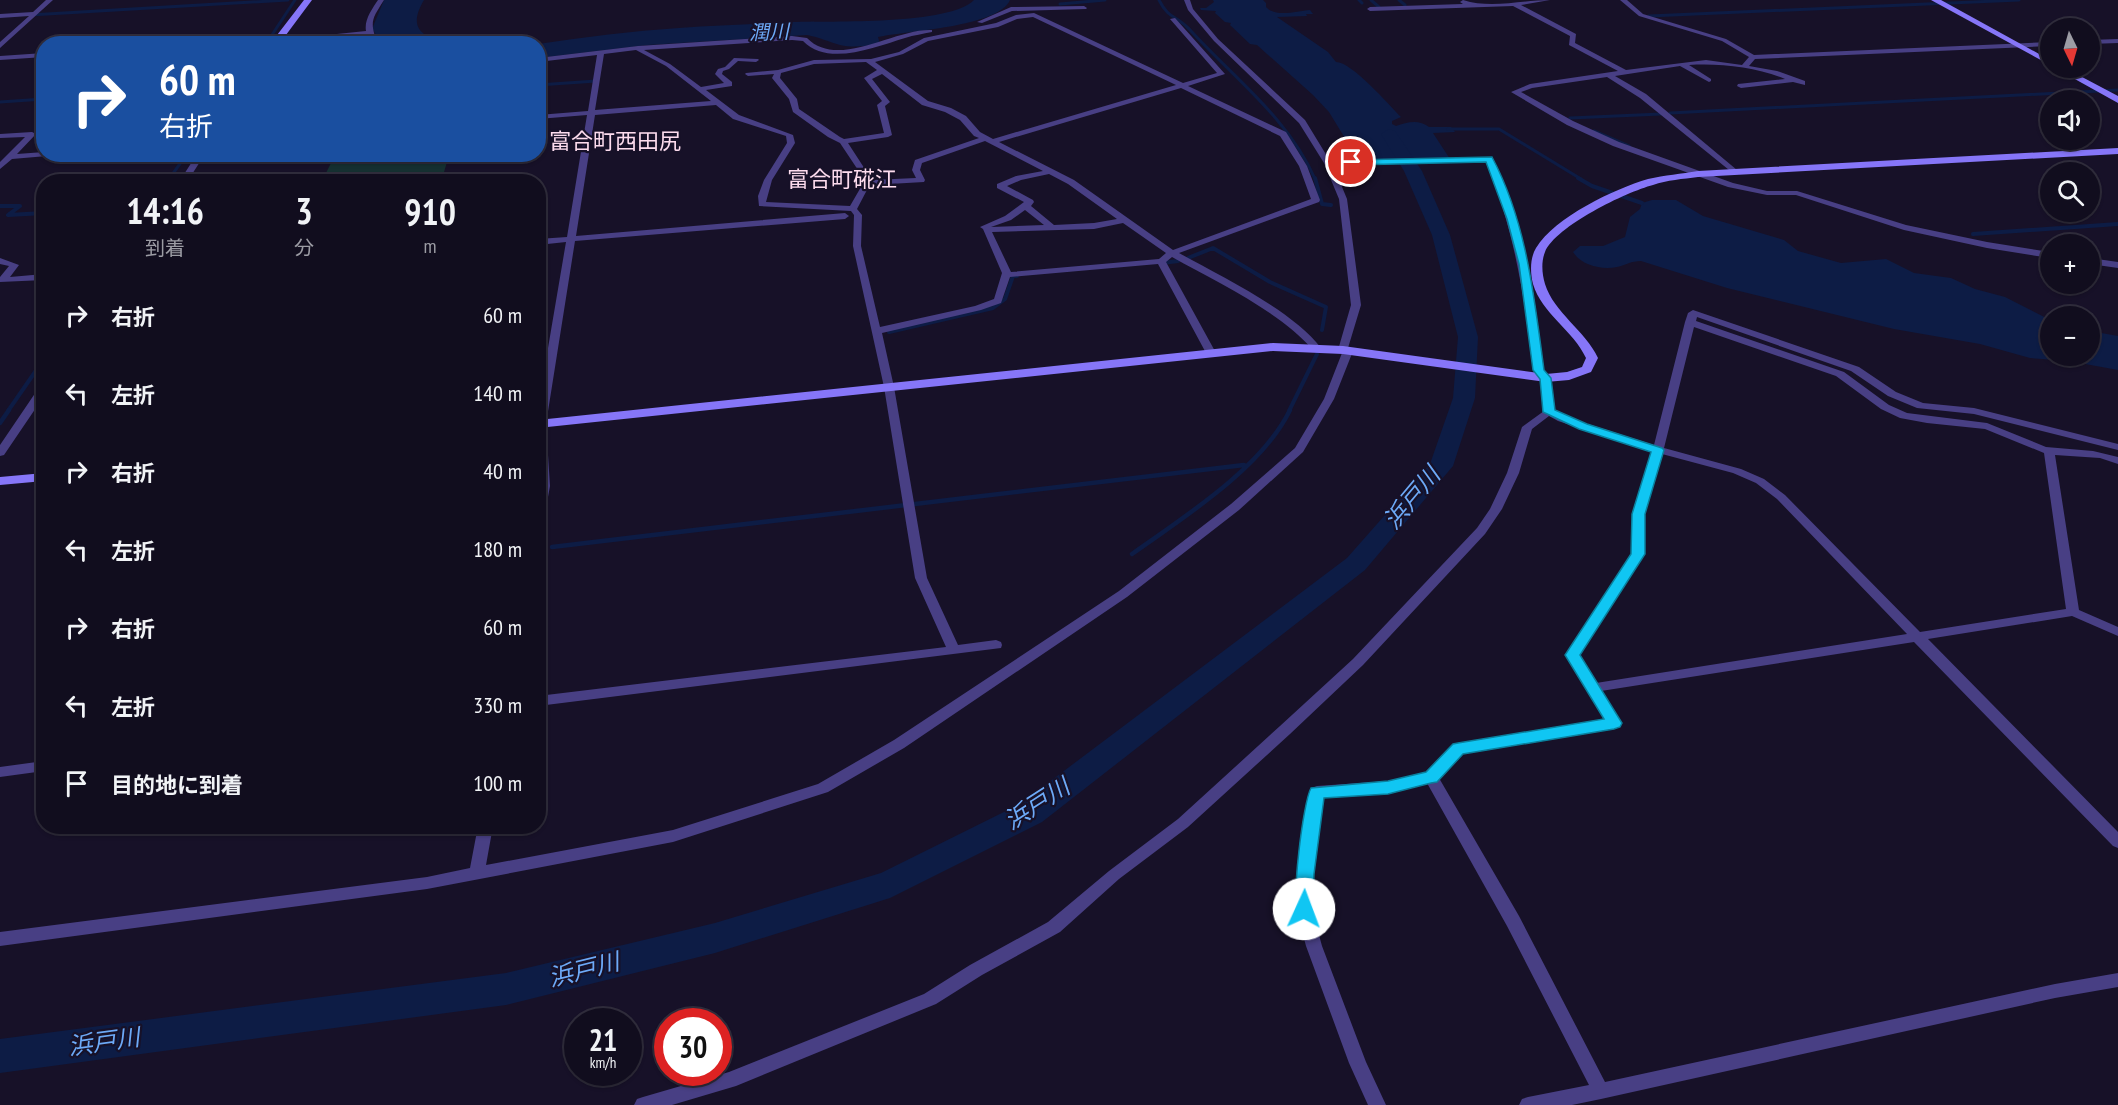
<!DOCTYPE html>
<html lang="ja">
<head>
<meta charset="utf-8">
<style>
	:root { --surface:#110d1e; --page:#1a1627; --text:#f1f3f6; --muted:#9c9ca4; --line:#302d3c }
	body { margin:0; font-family:"PT Sans Narrow","Noto Sans JP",sans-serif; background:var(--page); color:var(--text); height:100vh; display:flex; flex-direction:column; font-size:22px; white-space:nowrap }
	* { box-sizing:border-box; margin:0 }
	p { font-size:20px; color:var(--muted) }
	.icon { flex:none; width:33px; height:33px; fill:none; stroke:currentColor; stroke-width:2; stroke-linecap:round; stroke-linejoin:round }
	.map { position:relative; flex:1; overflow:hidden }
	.details { position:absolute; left:36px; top:174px; width:510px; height:660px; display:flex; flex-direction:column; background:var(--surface); border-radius:24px; box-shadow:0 2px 4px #0004,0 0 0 2px var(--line) }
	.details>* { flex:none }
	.banner { position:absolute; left:36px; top:36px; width:510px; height:126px; border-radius:24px; box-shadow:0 2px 4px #0004,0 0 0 2px var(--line); background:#1a4fa0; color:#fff; overflow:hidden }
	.needle { width:39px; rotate:175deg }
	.tools { position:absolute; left:2040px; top:18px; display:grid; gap:12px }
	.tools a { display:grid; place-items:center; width:60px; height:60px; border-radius:50%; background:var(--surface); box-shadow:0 2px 4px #0004,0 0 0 2px var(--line); font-size:30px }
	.speed { position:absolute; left:564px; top:1008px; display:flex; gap:12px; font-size:30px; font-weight:700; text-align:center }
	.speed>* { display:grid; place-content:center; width:78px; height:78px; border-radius:50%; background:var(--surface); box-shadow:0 2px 4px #0004,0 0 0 2px var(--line); line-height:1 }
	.speed small { font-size:15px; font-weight:400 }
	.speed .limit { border:9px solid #d22; background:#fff; color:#111 }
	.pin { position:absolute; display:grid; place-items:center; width:51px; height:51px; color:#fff; margin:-26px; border:3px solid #fff; border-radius:50%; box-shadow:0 2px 6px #0007 }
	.me { position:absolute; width:66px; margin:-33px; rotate:2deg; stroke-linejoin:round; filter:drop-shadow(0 0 4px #0008) }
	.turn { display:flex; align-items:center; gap:21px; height:126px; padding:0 24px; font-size:27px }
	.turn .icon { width:78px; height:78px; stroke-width:2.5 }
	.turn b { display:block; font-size:42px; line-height:51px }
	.eta { display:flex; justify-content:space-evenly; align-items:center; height:102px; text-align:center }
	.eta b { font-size:36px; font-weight:700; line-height:42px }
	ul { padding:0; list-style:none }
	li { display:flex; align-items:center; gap:18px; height:78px; padding:0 24px }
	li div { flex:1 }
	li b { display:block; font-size:22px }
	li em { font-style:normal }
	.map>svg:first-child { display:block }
	.green { fill:#153031 }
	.water { fill:#0d1c45 }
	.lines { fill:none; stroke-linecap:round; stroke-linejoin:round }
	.stream-far2 { stroke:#0d1c45; stroke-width:3 }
	.stream-far1 { stroke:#0d1c45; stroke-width:4 }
	.stream { stroke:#0d1c45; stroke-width:4.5 }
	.river { fill:#0d1c45; fill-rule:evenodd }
	.street { fill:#483f84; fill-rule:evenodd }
	.secondary { fill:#8676f8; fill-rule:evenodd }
	.route { fill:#10c6f3; stroke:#0a819e; stroke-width:1.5 }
	.labels { text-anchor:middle; stroke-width:4.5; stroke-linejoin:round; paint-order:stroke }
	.far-water-label { font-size:20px; font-style:italic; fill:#6daaf8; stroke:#171128 }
	.far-quarter-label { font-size:22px; fill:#fddcee; stroke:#171128 }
	.water-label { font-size:24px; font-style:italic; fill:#6daaf8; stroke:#171128 }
</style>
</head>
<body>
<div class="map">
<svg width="2118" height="1105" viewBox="0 0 2118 1105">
	<rect width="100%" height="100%" fill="#171128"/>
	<!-- green -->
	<path class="green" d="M335,155V154L449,155L442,179L406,182L322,181Z"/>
	<!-- water -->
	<path class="water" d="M384,0H424C407,29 422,37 450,43H382L372,29Z
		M974,0H1010C999,27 905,31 878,37L880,44C867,46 854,48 840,45C829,42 819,37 807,35L648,45L538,58V44C585,37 632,31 679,28C717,25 756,24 794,22C829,21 951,25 974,0Z
		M1213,0H1263L1266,3V7C1276,18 1297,11 1310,10L1313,14H1306L1307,16L1277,17L1328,52L1336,62C1352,62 1389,105 1401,117L1392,121V124L1396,126C1407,122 1419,119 1429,127H1451L1455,132L1433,133L1450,159L1353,161L1343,135L1329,112L1313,95L1257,45L1250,44L1230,25L1231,23L1225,22L1215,13L1216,11L1201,10L1200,8H1206L1214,2Z
		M1652,200H1676L1703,216L1784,240L1798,251L1841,263L1886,259L1914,273L1951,278L1975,289L2005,297L2050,320V356H2090V331L2118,336V370L2069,361L2030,358L1980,344L1894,329L1727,288L1641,261C1631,261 1626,265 1617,267C1602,270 1582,266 1573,252L1580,246H1603L1625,237L1630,217L1640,209L1642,203Z"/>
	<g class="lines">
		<!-- stream-far2 -->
		<path class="stream-far2" d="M1159,0C1169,20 1177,15 1191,31C1235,79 1288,118 1315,179
			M1359,0L1362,3
			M1371,0L1379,7
			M1399,0L1405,5
			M1060,4L1105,0
			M30,15L288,0
			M1649,16L2019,0
			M266,44L295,0
			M538,85L596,81
			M0,102L44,99
			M1670,113L2118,90
			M1570,118L1661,114
			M1448,129H1499L1581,179
			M1594,131L1629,146
			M169,179L187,154"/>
		<!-- stream-far1 -->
		<path class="stream-far1" d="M1315,178L1322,204L1331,205
			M1578,178L1592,186L1642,203
			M167,182L170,178
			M0,206H20L8,215L44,213
			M1973,234L2118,224
			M1188,258L1213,248L1270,282L1326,307L1322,330
			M1162,263L1178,261
			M889,332L993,308L1005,299L1013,276H1017
			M8,411L44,359
			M1289,411L1317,354"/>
		<!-- stream -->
		<path class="stream" d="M0,423L9,410
			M552,547L1244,465
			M1132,554C1184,517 1262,468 1290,410"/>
		<!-- river -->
		<path class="river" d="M1389,129L1395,131L1422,171L1450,235L1478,337L1475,398L1453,466L1365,570L1042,822L890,898L715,953L506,1005L0,1073V1039L506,973L715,923L881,873L1020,804L1347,558L1430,464L1453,398L1458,337L1432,235L1404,171L1381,134Z"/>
		<!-- street -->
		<path class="street" d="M46,0H53L0,48V42L29,16L0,18V14L33,12Z
			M378,0H384C372,19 369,22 378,44H371L368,35L270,44H238L366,31C364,20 372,9 378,0Z
			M1184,0H1190L1193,9L1218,39L1305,120L1330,161L1492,157C1526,221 1535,298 1543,369L1551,378L1554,411L1566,417L1654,445L1685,322L1688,313L1693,310L1859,367L1896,392L1923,403L1974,408L2118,444V450L1974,414L1917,408L1888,396L1851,371L1697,317L1696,321L1844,372L1889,405L1907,413L1987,423L2046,447L2093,451L2118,457V464L2100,458L2055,455L2079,610L2118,627V636L2072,616L1928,639L2118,832V848L2113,846L1914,642L1601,691L1621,723L1619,727L1462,754L1439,778L1519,916L1605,1082L2055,984L2118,973V987L2055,998L1601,1099L1572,1105H1519L1522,1099L1528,1097L1589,1085L1507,926L1427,783L1388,793L1324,797L1313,874L1312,909L1322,946L1366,1062L1386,1105H1368L1349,1063L1306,946L1296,909L1297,874L1310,792L1312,788L1317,786L1388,781L1426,773L1453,745L1458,744L1605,719L1565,655L1632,554L1633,514L1652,452L1558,421L1549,416L1532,429L1519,473L1502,509L1485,534L1363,665L1290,734L1188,827L1119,879L1060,932L982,975L936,1004L736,1086L672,1105H634L637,1099L643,1097L729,1072L924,994L970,965L1048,922L1109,871L1178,819L1280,726L1353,659L1477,528L1490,509L1507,473L1522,427L1544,411L1541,379L1533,370C1525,298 1514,229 1486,161L1333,165L1347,199L1361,305L1348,348L1353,351L1334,399L1303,452L1239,510L1127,597L904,748L828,792L673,842L427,889L0,946V932L427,877L470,868L478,826H493L486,865L673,830L818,784L894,740L1119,591L1231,504L1295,448L1324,399L1342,353L1338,350L1351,305L1339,199L1324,163L1299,123L1214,41L1188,10ZM1694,327L1836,376L1881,409L1900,418L1927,423L1985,429L2044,453L2066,609L1920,632L1785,495L1764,479L1741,469L1664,448ZM1662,454L1733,473L1756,483L1777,499L1907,634L1596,683L1579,655L1644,554L1645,514Z
			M1463,0C1491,9 1522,0 1550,0L1521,5L1576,34L1575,43L1626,70L1706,60L1742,65L1749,57L1722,41L1639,16L1620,0H1627L1643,14L1726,39L1754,55L2050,42V46L1755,59L1749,66L1777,71L1805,81V85L1793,82L1741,88L1737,86L1738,84L1785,79C1757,67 1719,63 1689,65L1711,79V81L1709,82L1680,66L1615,76L1646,94L1737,170V174H1734L1640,98L1607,77L1532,88L1521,92L1573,121L1619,142L1733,183L1767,191H1797L1906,225L1987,242L2050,252V258L1987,248L1904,230L1796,195H1767L1728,187L1613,146L1567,125L1511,92L1530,84L1618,71L1569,45L1570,36L1513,6L1370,11L1367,9L1370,7L1463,4L1460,2Z
			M1084,6L1087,8L1086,9L1012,11L982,23L977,22L1011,7Z
			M1034,13L1183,83L1217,73L1170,19L1175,18L1225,74L1188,86L1286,132L1307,166L1320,200L1319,202L1179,253C1222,277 1292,310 1321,348L1319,350H1313C1279,311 1217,282 1172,257L1166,262L1216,353L1215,355L1211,356L1206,353L1158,264L1010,277L1001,303L981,310L882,333L894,387L927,578L958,645L996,640L1001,642L1002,645L1001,648L538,706V696L946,647L915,578L884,387L853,246L854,215L851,211L759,206L758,196L764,180L787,143L786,136L733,119L716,105L595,115L576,236L845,213L849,216L845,219L575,241L546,424L550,486L544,519L538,523V407L566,242L538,245V239L567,237L587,115L538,119V115L588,111L597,55L538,62V58L638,46L792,36L807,38C838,70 895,28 932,30V32C923,34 914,35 905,38C875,47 828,67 803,41L792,40L644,50L670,64L701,87L724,83L715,74L718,69L725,67L734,58L758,59L759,60L756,62L738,61L729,69L723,71L722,74L732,82V86L706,90L739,115L793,135L795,143L772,180L766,202L850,206L861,187L866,182L840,143L828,137L793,112L789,99L772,78L774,74L748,76L745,74L746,73L778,70L814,60L871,59L899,52L924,38L996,23L1016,15ZM1033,17L1176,85L993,139L980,132L966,116L951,108L928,101L875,62L903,54L928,41L998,27L1017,19ZM636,50L666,66L711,101L595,110L604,54ZM866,62L877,70L864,78L882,101L877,105L884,133L844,139L840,137L799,109L797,99L780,78L781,73L814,64ZM882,74L922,105L945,112L960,120L974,136L979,138L915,160L912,170L916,178L872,180L848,143L888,137L892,135L885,106L890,102L872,79ZM1181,88L1280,136L1299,166L1311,199L1173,250L1074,180L999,142ZM985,141L1043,171L1016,176L997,184V188L1024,202L1005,216L980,227L983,229L1002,273L994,299L975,306L880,327L861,246L862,215L857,209L868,188L872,185L924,182L925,180L920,170L922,163ZM1049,174L1068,184L1117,219L1094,223L1054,225L1031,206L1034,202L1033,200L1007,186L1021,180ZM1025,210L1044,225L991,227L1011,220ZM1123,223L1166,253L1159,259L1011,272L992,232L1094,229Z
			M2118,39V43L2090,44V40Z
			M44,53V57L0,60V56Z
			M32,132L36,134L17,154L44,152V154L47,156L12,159L0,169V162L25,137L0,138V134Z
			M197,154H205L187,182H179Z
			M0,258L19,265L10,277L44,274V280L0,282V277L9,266L0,264Z
			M2090,258L2118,262V268L2090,264Z
			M44,385V396L4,455L0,456V445L40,386Z
			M44,761V771L0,777V767Z"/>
		<!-- secondary -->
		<path class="secondary" d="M304,0H312L280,43H274V39Z
			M1931,0H1941L2050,60V65Z
			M2055,68H2065L2118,96V103Z
			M2118,148V154L1698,177C1683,179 1667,180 1653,185C1626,192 1556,226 1545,252C1541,262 1542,274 1545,284C1554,313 1585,330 1598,358L1591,372L1569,380L1546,382L1343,354L1273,351L538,428V420L1273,343L1343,346L1546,374L1567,372L1582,367L1586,358C1573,330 1542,314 1533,284C1530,272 1530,258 1536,248C1555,217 1614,189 1648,179C1665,175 1681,174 1698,171Z
			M44,473V481L0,485V477Z"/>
	</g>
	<!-- route -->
	<path class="route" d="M1492,157C1527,223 1534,297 1544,370L1551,378L1555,410L1587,424L1662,448L1664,450L1645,514V554L1580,655L1622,723L1620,727L1614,729L1463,754L1437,782L1431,783L1388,794L1324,798L1314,874L1313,909L1310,915L1304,917L1298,915C1291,901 1303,802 1311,788L1388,781L1426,772L1453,744L1458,743L1604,719L1565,655L1631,554L1632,514L1651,452L1579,429L1543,412L1540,379L1533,370L1519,264L1507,219L1486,162L1351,165L1346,162L1351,160Z"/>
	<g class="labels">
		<!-- far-water labels -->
		<g class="far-water-label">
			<text transform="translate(769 32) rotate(-2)" y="7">潤川</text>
		</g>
		<!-- far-quarter labels -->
		<g class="far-quarter-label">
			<text x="615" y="149">富合町西田尻</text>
			<text x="842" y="187">富合町硴江</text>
		</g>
		<!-- water labels -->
		<g class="water-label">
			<text transform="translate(1412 498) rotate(-50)" y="8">浜戸川</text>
			<text transform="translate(1037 804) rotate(-33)" y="8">浜戸川</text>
			<text transform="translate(584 970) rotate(-14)" y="8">浜戸川</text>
			<text transform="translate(104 1042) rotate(-8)" y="8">浜戸川</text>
		</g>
	</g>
</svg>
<div class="tools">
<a><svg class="needle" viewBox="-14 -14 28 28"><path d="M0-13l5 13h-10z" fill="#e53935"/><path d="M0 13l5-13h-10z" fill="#9c9ca4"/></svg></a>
<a><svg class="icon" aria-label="sound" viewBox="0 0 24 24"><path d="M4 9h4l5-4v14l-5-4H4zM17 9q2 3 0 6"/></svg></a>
<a><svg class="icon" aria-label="search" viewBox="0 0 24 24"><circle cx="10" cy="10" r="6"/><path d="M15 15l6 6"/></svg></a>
<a>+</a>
<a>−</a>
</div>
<div class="speed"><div>21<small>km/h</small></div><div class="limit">30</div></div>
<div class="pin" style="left:1351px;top:162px;background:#d93025"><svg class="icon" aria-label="arrive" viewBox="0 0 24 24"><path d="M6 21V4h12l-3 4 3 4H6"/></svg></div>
<svg class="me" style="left:1304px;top:909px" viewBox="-20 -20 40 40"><circle r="19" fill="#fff"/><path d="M0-13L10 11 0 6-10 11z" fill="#10c6f3"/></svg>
<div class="banner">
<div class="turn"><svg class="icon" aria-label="right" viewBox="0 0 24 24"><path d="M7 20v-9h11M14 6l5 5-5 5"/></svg><div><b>60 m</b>右折</div></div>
</div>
<section class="details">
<div class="eta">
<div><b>14:16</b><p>到着</p></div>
<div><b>3</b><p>分</p></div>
<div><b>910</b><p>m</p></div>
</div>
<ul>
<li><svg class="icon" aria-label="right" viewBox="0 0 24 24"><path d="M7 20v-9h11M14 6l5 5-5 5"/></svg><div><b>右折</b></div><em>60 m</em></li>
<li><svg class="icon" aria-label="left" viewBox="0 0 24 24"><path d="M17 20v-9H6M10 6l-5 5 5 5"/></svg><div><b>左折</b></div><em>140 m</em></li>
<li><svg class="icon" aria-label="right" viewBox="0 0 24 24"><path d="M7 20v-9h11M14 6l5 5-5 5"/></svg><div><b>右折</b></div><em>40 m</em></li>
<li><svg class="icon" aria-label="left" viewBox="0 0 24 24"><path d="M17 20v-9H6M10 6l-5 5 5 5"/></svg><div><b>左折</b></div><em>180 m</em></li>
<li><svg class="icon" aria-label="right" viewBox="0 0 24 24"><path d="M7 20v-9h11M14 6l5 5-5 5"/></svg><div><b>右折</b></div><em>60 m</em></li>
<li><svg class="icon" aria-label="left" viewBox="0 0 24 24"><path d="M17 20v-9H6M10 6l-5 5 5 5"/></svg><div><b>左折</b></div><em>330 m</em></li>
<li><svg class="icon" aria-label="arrive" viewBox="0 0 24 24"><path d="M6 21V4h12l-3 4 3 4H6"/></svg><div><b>目的地に到着</b></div><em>100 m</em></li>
</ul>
</section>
</div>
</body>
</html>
